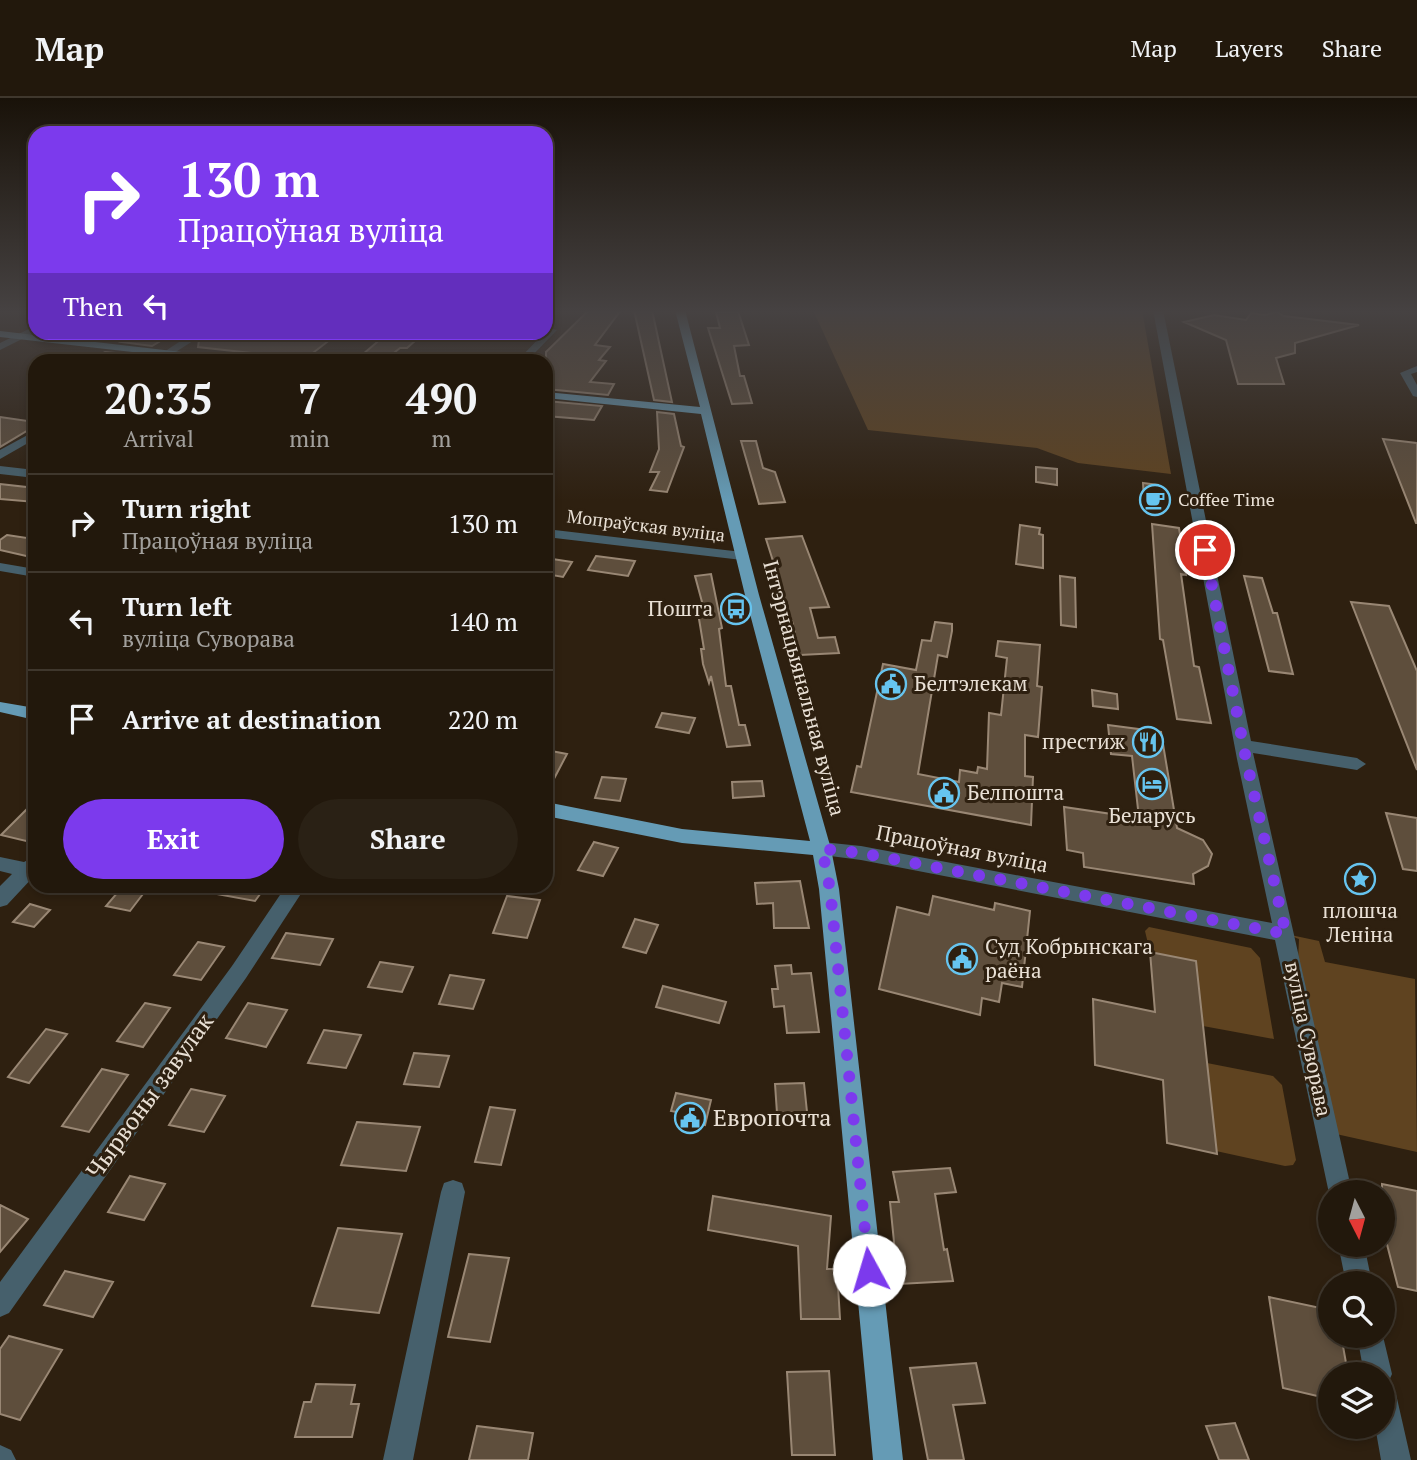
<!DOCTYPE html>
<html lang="en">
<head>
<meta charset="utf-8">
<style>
	:root { --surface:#22180c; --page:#2a2115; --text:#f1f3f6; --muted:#a2a09d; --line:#3f372d; --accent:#7c3aed }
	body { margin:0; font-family:"PT Serif",serif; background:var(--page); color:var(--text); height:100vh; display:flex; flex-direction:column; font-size:26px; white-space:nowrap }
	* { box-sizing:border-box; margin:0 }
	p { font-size:23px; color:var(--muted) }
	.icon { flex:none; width:38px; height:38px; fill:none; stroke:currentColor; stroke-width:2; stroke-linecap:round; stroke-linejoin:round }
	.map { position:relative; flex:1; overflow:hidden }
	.drawer { position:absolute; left:28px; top:256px; width:525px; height:539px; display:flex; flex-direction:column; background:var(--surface); border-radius:21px; box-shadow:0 4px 10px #0003,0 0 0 2px var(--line) }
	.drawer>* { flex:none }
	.top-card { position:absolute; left:28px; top:28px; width:525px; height:214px; border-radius:21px; box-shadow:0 4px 10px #0003,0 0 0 2px var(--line); background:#7c3aed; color:#fff; overflow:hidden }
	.needle { width:46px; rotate:174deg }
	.tools { position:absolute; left:1318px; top:1082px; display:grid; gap:14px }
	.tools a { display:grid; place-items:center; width:77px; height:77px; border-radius:50%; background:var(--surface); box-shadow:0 4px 10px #0003,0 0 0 2px var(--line); font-size:35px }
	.pin { position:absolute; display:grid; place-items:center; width:60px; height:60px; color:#fff; margin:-30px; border:4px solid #fff; border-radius:50%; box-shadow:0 2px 7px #0007 }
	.me { position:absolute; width:77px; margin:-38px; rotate:354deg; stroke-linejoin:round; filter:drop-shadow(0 0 5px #0008) }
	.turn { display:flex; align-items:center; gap:24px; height:147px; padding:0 35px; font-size:32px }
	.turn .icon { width:91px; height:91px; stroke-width:2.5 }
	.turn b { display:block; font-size:49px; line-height:60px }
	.then { display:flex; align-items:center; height:66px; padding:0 35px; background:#0003; gap:14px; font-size:26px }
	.eta { display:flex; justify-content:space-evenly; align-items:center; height:119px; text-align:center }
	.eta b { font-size:42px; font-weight:800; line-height:49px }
	.cta { display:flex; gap:14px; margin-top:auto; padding:14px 35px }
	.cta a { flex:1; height:80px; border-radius:42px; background:var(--accent); color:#fff; font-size:28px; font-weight:800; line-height:80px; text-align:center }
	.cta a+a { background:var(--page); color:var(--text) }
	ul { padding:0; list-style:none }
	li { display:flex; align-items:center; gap:21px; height:98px; padding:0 35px; border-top:2px solid var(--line) }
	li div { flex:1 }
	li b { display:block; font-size:26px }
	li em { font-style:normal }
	header { display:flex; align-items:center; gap:42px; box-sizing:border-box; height:98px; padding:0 35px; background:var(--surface); border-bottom:2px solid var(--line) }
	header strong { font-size:33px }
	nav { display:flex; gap:38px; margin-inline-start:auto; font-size:24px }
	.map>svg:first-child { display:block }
	.green { fill:#5f4320 }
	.building { fill:#5e4e3c; stroke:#998774; stroke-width:2 }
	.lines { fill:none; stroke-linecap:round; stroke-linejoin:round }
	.minor { fill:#46606c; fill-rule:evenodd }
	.major { fill:#659bb5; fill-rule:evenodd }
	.route { stroke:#7c3aed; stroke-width:12; stroke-dasharray:0 21.6 }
	.labels { text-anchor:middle; stroke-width:6; stroke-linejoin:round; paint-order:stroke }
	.far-poi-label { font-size:18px; fill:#e9e0d5; stroke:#2e2010; text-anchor:start }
	.far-street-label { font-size:18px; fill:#e9e0d5; stroke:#2e2010 }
	.poi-label { font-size:21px; fill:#e9e0d5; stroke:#2e2010; text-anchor:start }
	.street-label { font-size:21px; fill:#e9e0d5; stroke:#2e2010 }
	.near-street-label { font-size:24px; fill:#e9e0d5; stroke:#2e2010 }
	.near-poi-label { font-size:24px; fill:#e9e0d5; stroke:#2e2010; text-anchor:start }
</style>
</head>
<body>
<header>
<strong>Map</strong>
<nav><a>Map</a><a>Layers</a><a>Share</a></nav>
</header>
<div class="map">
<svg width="1417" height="1362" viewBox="0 0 1417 1362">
	<rect width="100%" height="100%" fill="#2e2010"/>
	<!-- green -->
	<path class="green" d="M813,212H1142L1171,376L1078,365L1037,350L868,332Z
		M1149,829L1251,850L1260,860L1274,941L1203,928L1196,863L1150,854L1145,833Z
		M1286,836L1319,843L1325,864L1415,881L1417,1054L1336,1036L1298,863L1299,841Z
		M1207,965L1273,978L1282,987L1296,1062L1293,1067L1285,1068L1216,1053Z"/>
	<!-- building -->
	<path class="building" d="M589,212H621L595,247L610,249L599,262L606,263L590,284L614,286L608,297L546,291V254Z
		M634,212H652L672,304L654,302Z
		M738,213L749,247L734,248L740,278H744L752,305L732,306L708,230H720L716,214Z
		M1277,214L1284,218L1359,227L1295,245V255L1276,260L1284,286H1238L1226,242L1184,224L1214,217L1246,222L1251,215L1265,217Z
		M210,234H340L305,261L198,249L199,242Z
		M389,234H425L407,250H400L385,262H356Z
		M136,235L167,239L152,248L121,244Z
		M105,254L138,257L129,262H90Z
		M546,303L602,308L594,322L546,318Z
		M657,314L674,316L681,348L684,349L667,394L650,392L659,374H650L659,351Z
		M0,319L35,324V328L0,349Z
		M1383,341L1417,345V425H1416Z
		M741,343H756L763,370L775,374L785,404L759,406Z
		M1036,369L1057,371V387L1036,384Z
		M1143,385L1158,387L1160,406L1144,403Z
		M0,386L35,390V404L0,401Z
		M1152,426L1179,430L1186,477L1181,476L1194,568L1199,569L1211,625L1177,621L1163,542L1160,541Z
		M1020,427L1040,430L1039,436L1043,437V470L1016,466Z
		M7,437L34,441L35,460L0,452V442Z
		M802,438L829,509L810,510L818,540L835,539L839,555L800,557L792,523H786L781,501H785L766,441Z
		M596,458L635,463L628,478L588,472Z
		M546,460L572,464L563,479L546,476Z
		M711,476L722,530L719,531L726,588H731L739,627H745L750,647L727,649L711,578L709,585L703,566L701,551H704L698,515H705L695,478Z
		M1060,478L1075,480L1076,529L1061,527Z
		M1244,478L1262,480L1273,515H1277L1293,576L1269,573Z
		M1351,504L1389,508L1417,573V672Z
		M935,524L952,526V533L947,559L938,557L918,676L959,684L960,672L977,675L978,669L987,671L989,615L1001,617L1007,560L996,558L998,543L1040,547L1037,588L1042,589L1038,639L1025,637V678L1033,679L1031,727L851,694L857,668L861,669L883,566L916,572L922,542L931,543Z
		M1092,592L1117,596L1118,611L1093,608Z
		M662,615L695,620L689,635L656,629Z
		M1108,627L1161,634L1177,730L1203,742L1212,756L1208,768L1193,776L1194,786L1084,769L1083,755L1067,752L1064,709L1139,720L1132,658L1111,656Z
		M546,652L567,656L546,696Z
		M602,679L626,681L620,703L595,700Z
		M762,683L764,698L733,700L732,684Z
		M35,703V734L26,743L1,737Z
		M1386,715L1417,720V773L1403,771Z
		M594,744L618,750L603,778L578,772Z
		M800,783L809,830H774L773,805L757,806L755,785Z
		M123,788L146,792L130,813L106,808Z
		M212,788H266L255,803L211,795Z
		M507,798L540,802L527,840L493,835Z
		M933,798L994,812L995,805L1030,813L1022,889L1002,885L999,904L982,900L980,917L879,891L897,809L929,817Z
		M30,806L50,812L34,829L13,824Z
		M635,821L658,827L646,855L623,849Z
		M286,835L333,841L320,867L272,860Z
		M198,844L224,849L201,882L174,877Z
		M1150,854L1196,863L1217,1056L1167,1045L1163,982L1095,967L1093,901L1155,914Z
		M380,864L413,869L402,894L368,889Z
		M791,867L792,876L811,875L819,934L787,935L784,908L774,909L772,891H778L775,868Z
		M450,877L484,882L473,911L439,906Z
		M663,888L726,904L719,925L656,909Z
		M145,905L170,910L143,949L117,943Z
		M248,905L287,912L266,949L226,940Z
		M46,931L67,936L29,985L8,979Z
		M324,932L361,937L346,970L308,965Z
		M414,955L449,958L439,989L404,986Z
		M102,971L128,977L89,1034L62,1028Z
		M804,985L807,1014L777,1015L775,986Z
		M191,991L225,998L204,1034L169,1027Z
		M676,995L711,1002L705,1027L680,1022L682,1015L671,1013Z
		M490,1009L515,1012L501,1067L475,1064Z
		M357,1024L420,1029L406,1073L341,1067Z
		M950,1070L956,1094L935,1096L944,1152L947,1151L953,1183L899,1186L893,1154H895L890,1104H899L893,1074Z
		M130,1078L165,1086L144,1122L108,1114Z
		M1382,1086L1417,1093V1193L1398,1189L1382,1127Z
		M713,1098L831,1118L827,1171H837L840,1221H801L798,1148L708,1132Z
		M0,1107L28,1121L0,1154Z
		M338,1130L402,1136L379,1215L312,1208Z
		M469,1156L509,1160L490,1244L448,1239Z
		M65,1173L113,1184L93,1219L44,1207Z
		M1269,1199L1330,1212V1237H1341L1348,1276H1330V1301L1283,1290Z
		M9,1238L62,1252L20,1322L0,1316V1251Z
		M976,1265L985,1305L953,1307L964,1362H928L910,1270Z
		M829,1273L835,1357H792L787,1274Z
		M316,1286L355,1287L351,1306H359L352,1339H295L304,1304H311Z
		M1235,1325L1249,1362H1219L1206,1328Z
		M477,1328L533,1335L528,1362H469Z"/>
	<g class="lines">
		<!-- minor -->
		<path class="minor" d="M1153,212H1163L1251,643L1357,660L1366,666L1357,672L1253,655L1352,1094H1330V1100L1275,842L861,762L815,756L813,751L815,746L822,744L861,748L1272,825L1237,661Z
			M35,228L36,234L0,252V245Z
			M549,230L557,232L528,262H518Z
			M194,234H207L163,262H152Z
			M1417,268V274L1411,276L1417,287V299L1413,298L1400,275Z
			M35,333V341L0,361V352Z
			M0,368L35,372V380L0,376Z
			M546,431L742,454L749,458L742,462L546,439Z
			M0,465L35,471V479L0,473Z
			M35,758V777L7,807L0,809V788L12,776L0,773V759L24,764Z
			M286,788H306L246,880L9,1215L0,1219V1184L232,868Z
			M453,1082L462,1085L465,1094L413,1362H383L441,1094L444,1085Z
			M1338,1146H1364L1372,1185H1346Z
			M1382,1234L1392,1276L1388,1285L1392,1286L1396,1296L1411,1362H1381L1375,1328H1382V1276H1364L1357,1237H1382Z
			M0,1347L11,1352L16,1362H0Z"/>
		<!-- major -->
		<path class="major" d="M675,212H685L759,497L831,751L839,791L903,1362H873L819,791L813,757L682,745L546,718V704L682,731L810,743L745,497L701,316L546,300V294L700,309Z
			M0,233L225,259L230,262H203L0,239Z
			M0,604L35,610V622L0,614Z"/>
	</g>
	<!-- sky -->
	<linearGradient id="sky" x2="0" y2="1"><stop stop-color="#191209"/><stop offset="0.53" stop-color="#464242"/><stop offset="1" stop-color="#464242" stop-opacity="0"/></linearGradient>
	<rect width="1417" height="403" fill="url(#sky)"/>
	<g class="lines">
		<!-- route -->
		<path class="route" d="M869,1172L830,791L822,751L861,755L1286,836L1246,661L1205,452"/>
	</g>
	<!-- icons -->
	<defs>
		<g id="cafe-ring" transform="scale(1.575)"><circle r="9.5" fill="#2e2010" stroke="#66c4ef" stroke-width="1.5"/><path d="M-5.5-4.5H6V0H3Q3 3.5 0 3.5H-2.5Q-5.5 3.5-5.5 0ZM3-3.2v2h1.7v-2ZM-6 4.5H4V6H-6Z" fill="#66c4ef"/></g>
		<g id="bus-ring" transform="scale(1.575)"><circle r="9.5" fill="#2e2010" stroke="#66c4ef" stroke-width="1.5"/><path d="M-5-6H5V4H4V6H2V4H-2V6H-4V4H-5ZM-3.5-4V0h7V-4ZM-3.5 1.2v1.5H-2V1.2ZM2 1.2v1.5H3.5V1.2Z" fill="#66c4ef"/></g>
		<g id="civic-ring" transform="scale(1.575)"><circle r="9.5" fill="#2e2010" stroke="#66c4ef" stroke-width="1.5"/><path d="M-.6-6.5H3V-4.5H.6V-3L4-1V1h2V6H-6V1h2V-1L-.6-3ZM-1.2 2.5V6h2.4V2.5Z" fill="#66c4ef"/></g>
		<g id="restaurant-ring" transform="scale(1.575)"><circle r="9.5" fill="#2e2010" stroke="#66c4ef" stroke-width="1.5"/><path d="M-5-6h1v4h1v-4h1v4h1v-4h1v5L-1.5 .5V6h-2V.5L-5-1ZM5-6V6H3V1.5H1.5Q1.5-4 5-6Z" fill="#66c4ef"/></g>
		<g id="hotel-ring" transform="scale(1.575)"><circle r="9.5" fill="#2e2010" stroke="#66c4ef" stroke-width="1.5"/><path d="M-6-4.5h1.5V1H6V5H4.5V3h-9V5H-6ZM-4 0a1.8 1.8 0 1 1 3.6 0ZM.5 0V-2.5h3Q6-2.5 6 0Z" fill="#66c4ef"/></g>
		<g id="sight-ring" transform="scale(1.575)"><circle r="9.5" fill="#2e2010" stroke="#66c4ef" stroke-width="1.5"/><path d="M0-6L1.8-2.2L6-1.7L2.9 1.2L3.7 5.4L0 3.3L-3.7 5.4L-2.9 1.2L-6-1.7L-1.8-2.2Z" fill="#66c4ef"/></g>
	</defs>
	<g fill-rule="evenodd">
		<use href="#cafe-ring" x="1155" y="402"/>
		<use href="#bus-ring" x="736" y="511"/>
		<use href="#civic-ring" x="891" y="586"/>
		<use href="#restaurant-ring" x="1148" y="644"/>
		<use href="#hotel-ring" x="1152" y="686"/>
		<use href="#civic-ring" x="944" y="695"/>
		<use href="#sight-ring" x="1360" y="781"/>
		<use href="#civic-ring" x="962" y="861"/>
		<use href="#civic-ring" x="690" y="1020"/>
	</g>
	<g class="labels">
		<!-- far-poi labels -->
		<g class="far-poi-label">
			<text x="1178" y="408">Coffee Time</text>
		</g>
		<!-- far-street labels -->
		<g class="far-street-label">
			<text transform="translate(646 428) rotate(7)" y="6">Мопраўская вуліца</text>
		</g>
		<!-- poi labels -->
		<g class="poi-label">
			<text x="713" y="518" text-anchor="end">Пошта</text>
			<text x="914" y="593">Белтэлекам</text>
			<text x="1125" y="651" text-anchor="end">престиж</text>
			<text x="967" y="702">Белпошта</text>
			<text x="1152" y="725" text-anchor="middle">Беларусь</text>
			<text x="1360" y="820" text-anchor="middle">плошча<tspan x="1360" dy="24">Леніна</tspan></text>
			<text x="985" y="856">Суд Кобрынскага<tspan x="985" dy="24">раёна</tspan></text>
		</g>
		<!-- street labels -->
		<g class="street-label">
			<text transform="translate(804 590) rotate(75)" y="7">Інтэрнацыянальная вуліца</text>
			<text transform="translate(962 751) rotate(11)" y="7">Працоўная вуліца</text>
			<text transform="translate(1308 941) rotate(78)" y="7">вуліца Суворава</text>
		</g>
		<!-- near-street labels -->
		<g class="near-street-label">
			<text transform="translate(150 998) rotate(-54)" y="8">Чырвоны завулак</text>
		</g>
		<!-- near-poi labels -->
		<g class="near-poi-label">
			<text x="713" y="1028">Европочта</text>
		</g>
	</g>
</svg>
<div class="tools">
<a><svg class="needle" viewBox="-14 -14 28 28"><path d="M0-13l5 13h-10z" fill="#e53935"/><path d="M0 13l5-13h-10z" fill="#a2a09d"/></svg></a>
<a><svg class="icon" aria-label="search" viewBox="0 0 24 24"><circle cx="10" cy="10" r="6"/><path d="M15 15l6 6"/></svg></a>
<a><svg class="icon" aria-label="layers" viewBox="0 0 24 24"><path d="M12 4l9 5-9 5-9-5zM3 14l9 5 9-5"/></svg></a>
</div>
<div class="pin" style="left:1205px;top:452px;background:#d93025"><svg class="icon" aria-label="arrive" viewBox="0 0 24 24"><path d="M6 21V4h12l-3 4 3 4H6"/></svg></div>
<svg class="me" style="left:869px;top:1172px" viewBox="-20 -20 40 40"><circle r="19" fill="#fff"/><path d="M0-13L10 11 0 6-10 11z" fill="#7c3aed"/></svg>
<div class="top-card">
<div class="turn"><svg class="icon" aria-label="right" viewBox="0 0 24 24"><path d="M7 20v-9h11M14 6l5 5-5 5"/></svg><div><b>130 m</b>Працоўная вуліца</div></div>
<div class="then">Then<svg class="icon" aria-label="left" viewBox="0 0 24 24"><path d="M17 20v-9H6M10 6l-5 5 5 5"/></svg></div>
</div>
<section class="drawer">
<div class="eta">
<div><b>20:35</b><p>Arrival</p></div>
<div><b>7</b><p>min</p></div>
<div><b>490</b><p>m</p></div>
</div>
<ul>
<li><svg class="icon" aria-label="right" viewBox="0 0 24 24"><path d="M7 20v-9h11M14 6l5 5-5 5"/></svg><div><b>Turn right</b><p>Працоўная вуліца</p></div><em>130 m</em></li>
<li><svg class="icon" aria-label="left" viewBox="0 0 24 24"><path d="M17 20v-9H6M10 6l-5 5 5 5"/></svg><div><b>Turn left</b><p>вуліца Суворава</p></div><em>140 m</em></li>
<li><svg class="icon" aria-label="arrive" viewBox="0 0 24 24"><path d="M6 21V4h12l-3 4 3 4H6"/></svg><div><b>Arrive at destination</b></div><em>220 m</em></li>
</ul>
<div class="cta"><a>Exit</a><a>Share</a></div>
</section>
</div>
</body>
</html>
